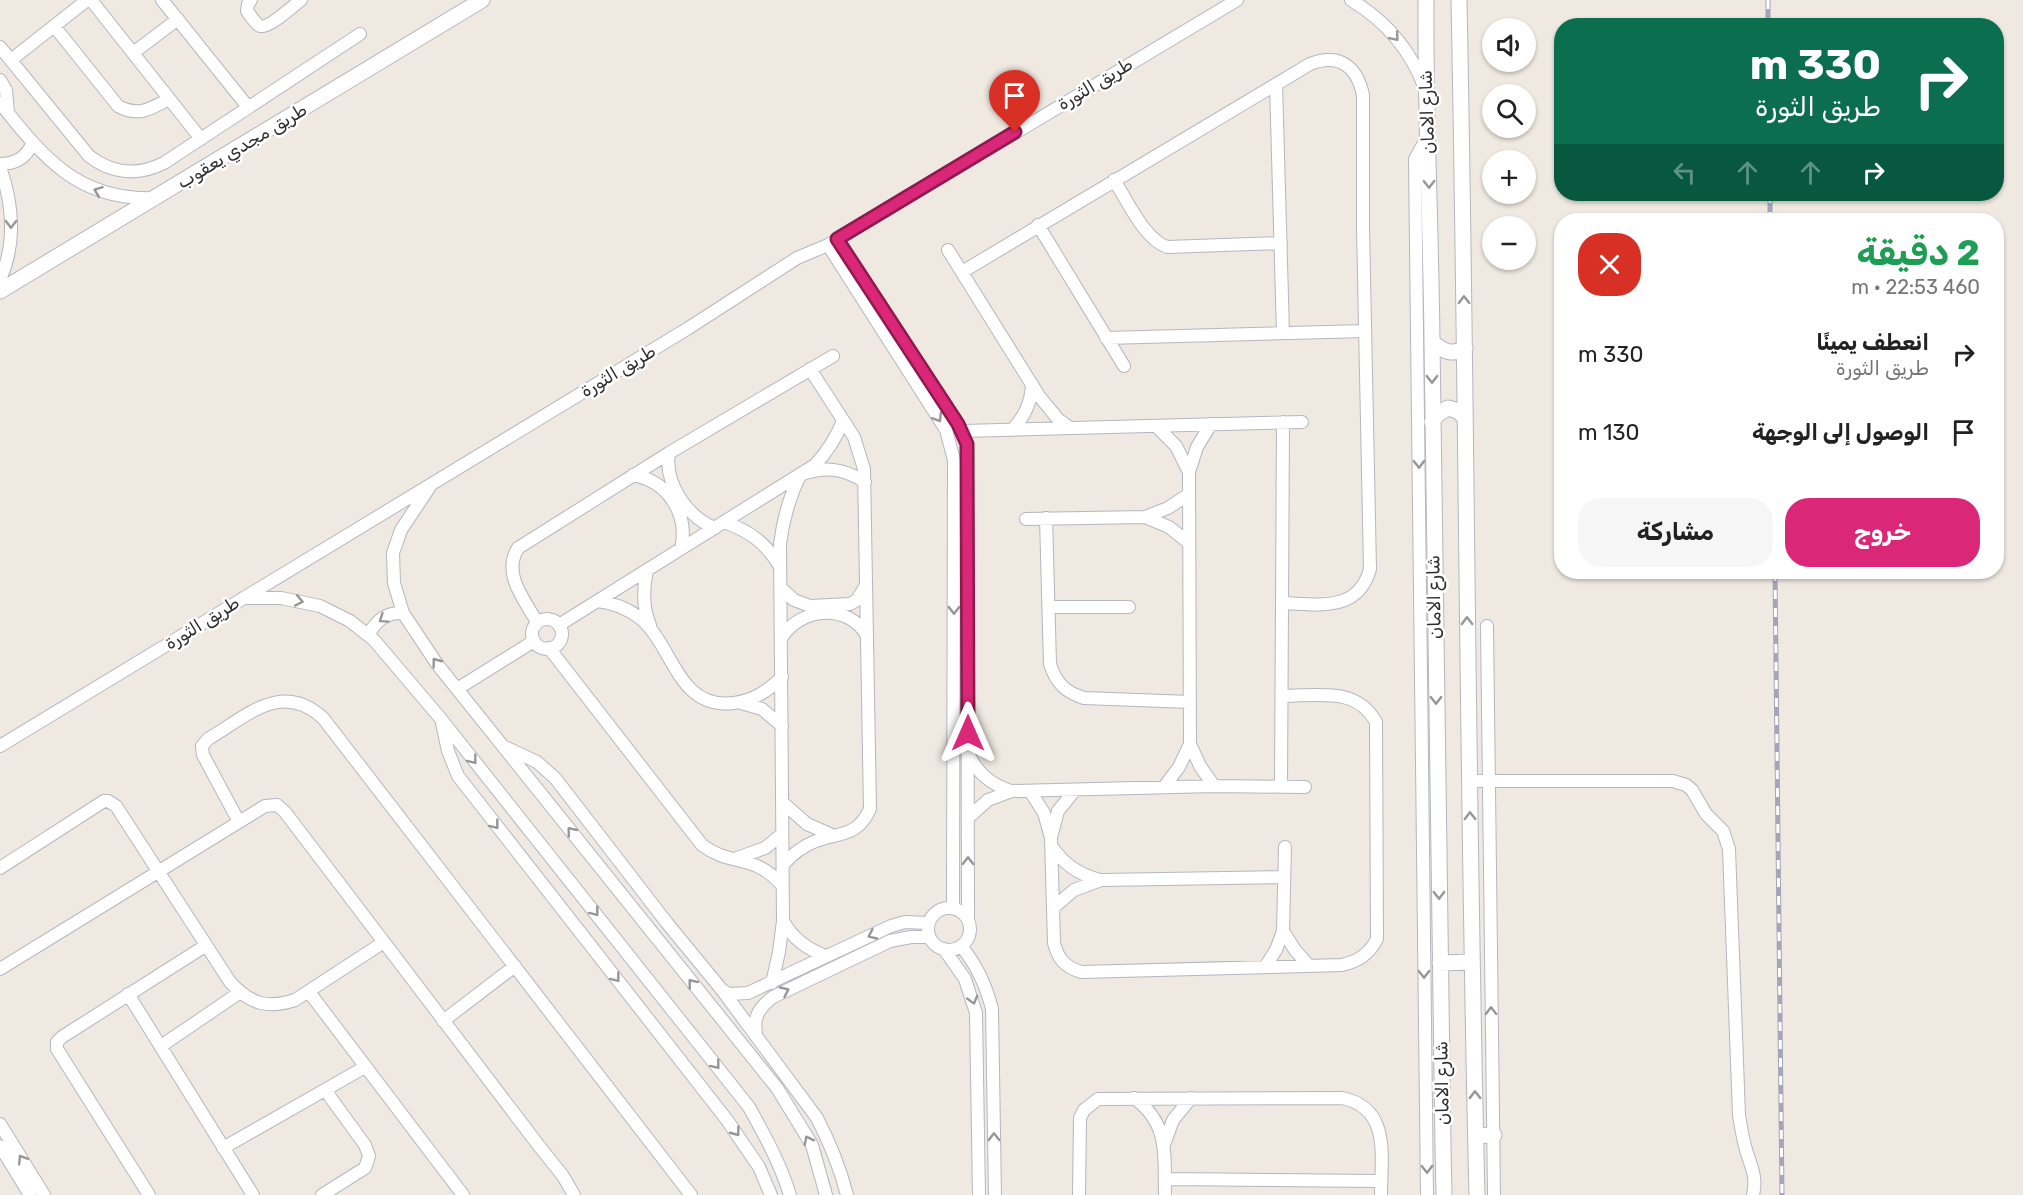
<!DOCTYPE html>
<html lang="ar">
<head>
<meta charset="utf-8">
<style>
	:root { --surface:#fff; --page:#f6f6f6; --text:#222; --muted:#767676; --accent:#db2777 }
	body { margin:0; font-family:Rubik,"Noto Sans Arabic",sans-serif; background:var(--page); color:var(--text); direction:rtl; height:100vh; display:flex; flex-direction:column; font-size:22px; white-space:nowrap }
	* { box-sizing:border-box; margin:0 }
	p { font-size:20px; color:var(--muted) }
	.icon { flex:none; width:33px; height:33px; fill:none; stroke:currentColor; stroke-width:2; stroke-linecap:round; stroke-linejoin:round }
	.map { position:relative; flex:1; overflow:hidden; direction:ltr }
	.panel { position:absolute; left:1554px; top:213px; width:450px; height:366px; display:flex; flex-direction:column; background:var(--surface); border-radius:24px; box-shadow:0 2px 4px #0004; direction:rtl }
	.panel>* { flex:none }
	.guide { position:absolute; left:1554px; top:18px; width:450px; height:183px; border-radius:24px; box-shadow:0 2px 4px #0004; direction:rtl; background:#0b6e4f; color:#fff; overflow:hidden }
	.buttons { position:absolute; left:1482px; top:18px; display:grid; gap:12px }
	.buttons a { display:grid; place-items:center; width:54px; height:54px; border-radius:50%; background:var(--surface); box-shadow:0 2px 4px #0004; font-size:30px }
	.pin { position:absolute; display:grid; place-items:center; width:51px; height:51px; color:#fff; margin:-62px -26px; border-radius:50% 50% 50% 0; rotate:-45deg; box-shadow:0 0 6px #0007 }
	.pin .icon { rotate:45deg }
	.me { position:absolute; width:66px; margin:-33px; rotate:0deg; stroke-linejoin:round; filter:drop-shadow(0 0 4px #0008) }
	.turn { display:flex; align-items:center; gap:21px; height:126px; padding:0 24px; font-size:27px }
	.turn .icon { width:78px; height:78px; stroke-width:2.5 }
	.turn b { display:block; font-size:42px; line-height:51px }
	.lanes { display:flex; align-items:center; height:57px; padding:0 24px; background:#0003; justify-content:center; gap:30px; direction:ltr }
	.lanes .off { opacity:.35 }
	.round { display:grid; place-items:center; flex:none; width:63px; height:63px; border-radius:24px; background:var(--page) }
	.summary { display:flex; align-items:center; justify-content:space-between; height:102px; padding:0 24px }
	h1 { font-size:36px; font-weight:700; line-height:45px; color:#1e9e55 }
	.button { display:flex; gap:12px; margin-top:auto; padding:12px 24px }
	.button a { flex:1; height:69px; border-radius:24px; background:var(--accent); color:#fff; font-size:24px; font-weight:700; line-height:69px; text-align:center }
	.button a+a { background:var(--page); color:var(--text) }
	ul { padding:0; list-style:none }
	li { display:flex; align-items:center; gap:18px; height:78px; padding:0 24px }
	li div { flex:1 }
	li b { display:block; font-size:22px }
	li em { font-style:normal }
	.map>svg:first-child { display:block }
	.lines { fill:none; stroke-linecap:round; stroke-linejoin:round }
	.minor-casing { stroke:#b4b7c1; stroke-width:14 }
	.tertiary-casing { stroke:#b4b7c1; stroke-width:17 }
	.minor { stroke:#fff; stroke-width:12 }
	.tertiary { stroke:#fff; stroke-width:15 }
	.rail-casing { stroke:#a3a6b8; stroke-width:5 }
	.rail { stroke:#fff; stroke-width:3; stroke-dasharray:9; stroke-linecap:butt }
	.oneway { stroke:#969696 }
	.route-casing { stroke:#8e194d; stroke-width:15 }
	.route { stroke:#db2777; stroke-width:10 }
	.labels { text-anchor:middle; stroke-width:5; stroke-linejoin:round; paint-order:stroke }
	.street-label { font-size:18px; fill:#2e2e2e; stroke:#fff }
</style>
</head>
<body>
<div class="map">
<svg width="2023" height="1195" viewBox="0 0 2023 1195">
	<rect width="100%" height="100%" fill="#efe9e1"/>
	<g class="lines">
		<!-- minor casing -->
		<g class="minor-casing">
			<path id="minor" d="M91,0L201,139
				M162,0L248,107
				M251,0L248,4L247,11C250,15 255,23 260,26C268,29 293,6 301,0
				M1351,0C1386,21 1411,50 1425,89
				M54,26L118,106C138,117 151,109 169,99
				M0,47L89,156C112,174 138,176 164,163L360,34
				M133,53L178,19
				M11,60L87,0
				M0,80L6,90L8,113
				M1276,84L1283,333
				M0,103C43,157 78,201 154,198
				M0,164C15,164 26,158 32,144
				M0,167C13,204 16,244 0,280
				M1114,180C1127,200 1144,239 1167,247L1281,243
				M1038,225L1124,366
				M837,239L958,424L967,444L968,920
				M828,245L946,430L954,460L953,908
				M948,250L1039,396L1058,419L1070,428
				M962,272L1310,64C1339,53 1357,66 1363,95V227L1370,569C1358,613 1318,604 1282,603
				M1106,338L1365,331
				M1156,426L1176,446L1189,472
				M1012,430C1025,416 1031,403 1032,384
				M963,431L1302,422
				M669,453C664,483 687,517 715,528
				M633,475C668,481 689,514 681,549
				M429,488L401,530L393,553L394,583L403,613L437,664L777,1088L812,1145L826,1195
				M1145,517L1169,527L1189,543
				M1046,518L1050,664C1056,683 1065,692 1084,698L1190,702
				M1026,519L1145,517L1168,508L1189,494
				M724,522C749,531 765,542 779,565
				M647,570C643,589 642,607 650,625
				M782,589L794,600L810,606L850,604L857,600L865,587
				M243,598H281L320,606L350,621L374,640L441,719L749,1107C765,1136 780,1163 790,1195
				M598,601C614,603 627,608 640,618C674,646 677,710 734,703C754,700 768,691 782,677
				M1049,607H1129
				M532 634a15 15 0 1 1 30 0a15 15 0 1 1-30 0Z
				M537,622C524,599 502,574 518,548L669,453L833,356
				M559,625L815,465C828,451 836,438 843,421
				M1487,626L1494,1195
				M368,635C377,620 386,612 403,613
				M782,637C801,607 849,603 867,636
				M549,648L702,845C731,867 754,853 782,885
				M457,689L534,641
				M741,703L762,709L782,726
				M442,723L448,751L458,776L727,1120L759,1167L771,1195
				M1190,744L1200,766L1214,786
				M0,746L687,329L797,258L828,245L1237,0
				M505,747L537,762L555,778L667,923L722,990L817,1118C830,1143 840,1168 847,1195
				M969,755C978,774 991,784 1011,791
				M1470,781H1673L1686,785L1692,790L1706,814L1723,831L1729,849L1739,1115C1741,1128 1743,1141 1747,1153C1752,1168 1757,1179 1753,1195
				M1164,787L1179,767L1190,744L1189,472L1197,447L1211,424
				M1281,787L1283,422
				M1030,791L1044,813L1051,838L1054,943C1058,959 1065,967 1081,972L1342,965C1359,961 1369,954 1377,939L1376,722C1356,686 1317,696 1282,696
				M782,802L807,824L834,836
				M969,817L988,800L1012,791L1214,786L1305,787
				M239,822L203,755L202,746L208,739C247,716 282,680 323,718L691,1195
				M1052,834L1058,811L1075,790
				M1052,847C1065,865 1078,874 1100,880
				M737,858L765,848L782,834
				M783,865C792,854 803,846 816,841C841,832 857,837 870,809L864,469L854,437L810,369
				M0,868L104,801H108L116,806L230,982C250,1004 267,1009 295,1000L384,942
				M928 929a21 21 0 1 1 42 0a21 21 0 1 1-42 0Z
				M1053,908L1074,890L1101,880L1284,877
				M783,921C793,939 806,948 825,956
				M1283,931L1295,950L1309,966
				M961,946C977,965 986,985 992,1009L995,1195
				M944,949L965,979L976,1013L979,1195
				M1265,967L1276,950L1283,931L1285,847
				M0,969L239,822L265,806L277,805L285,812L539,1146L563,1176L574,1195
				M772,983L779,952L783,921L780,544C783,519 789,498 800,475C825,466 843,468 865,482
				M722,990L729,994L748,993L891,926L905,922L928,923
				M309,992L463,1195
				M128,994L253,1195
				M443,1021L515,966
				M756,1033C753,1016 760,1007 773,997L890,941L911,937H929
				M161,1046L239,993
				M1134,1098C1170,1124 1164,1155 1165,1195
				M0,1124L44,1195
				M1165,1142L1173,1120L1191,1098
				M0,1146L30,1195
				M223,1148L365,1067
				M1165,1179L1381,1181
				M149,1195L57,1049V1042L62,1037L205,946
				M322,1195L365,1168L369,1156L365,1145L325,1090
				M1079,1195L1080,1118L1084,1110L1098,1099L1342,1098C1391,1108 1381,1156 1381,1195
				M1427,1195L1415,159L1428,136"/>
		</g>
		<!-- tertiary casing -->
		<g class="tertiary-casing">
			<path id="tertiary" d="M1426,0C1425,114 1431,228 1432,342C1435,627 1438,911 1444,1195
				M1459,0C1467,398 1467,797 1477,1195
				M0,291L482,0
				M1432,342C1443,351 1451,356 1465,348
				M1432,422L1438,414L1448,408L1458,411L1464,417
				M1440,963L1472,962
				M1476,1136L1494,1135"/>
		</g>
		<!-- minor -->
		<use href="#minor" class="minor"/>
		<!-- tertiary -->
		<use href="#tertiary" class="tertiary"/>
		<!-- rail casing -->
		<g class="rail-casing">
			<path id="rail" d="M1768,0V26
				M1770,194V220
				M1775,572L1782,1195"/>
		</g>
		<!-- rail -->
		<use href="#rail" class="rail"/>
	</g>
	<!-- one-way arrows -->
	<defs><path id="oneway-chevron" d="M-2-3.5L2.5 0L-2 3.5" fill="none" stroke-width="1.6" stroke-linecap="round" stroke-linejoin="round" transform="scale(1.5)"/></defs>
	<g class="oneway">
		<use href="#oneway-chevron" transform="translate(1395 37) rotate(50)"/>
		<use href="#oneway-chevron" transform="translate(1429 184) rotate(89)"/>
		<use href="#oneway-chevron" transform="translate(98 191) rotate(-159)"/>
		<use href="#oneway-chevron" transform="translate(11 224) rotate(90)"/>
		<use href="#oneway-chevron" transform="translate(1464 300) rotate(-91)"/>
		<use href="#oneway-chevron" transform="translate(1432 379) rotate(90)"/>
		<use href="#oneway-chevron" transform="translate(938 418) rotate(58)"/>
		<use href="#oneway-chevron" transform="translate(1419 464) rotate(89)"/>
		<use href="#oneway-chevron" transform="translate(299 601) rotate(11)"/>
		<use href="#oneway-chevron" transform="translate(954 610) rotate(90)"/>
		<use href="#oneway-chevron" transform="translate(383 619) rotate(146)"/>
		<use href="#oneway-chevron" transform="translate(1467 621) rotate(-91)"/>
		<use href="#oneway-chevron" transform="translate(436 662) rotate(-127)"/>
		<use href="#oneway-chevron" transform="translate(1436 700) rotate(89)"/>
		<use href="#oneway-chevron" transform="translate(473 760) rotate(52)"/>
		<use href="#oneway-chevron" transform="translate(1470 816) rotate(-91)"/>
		<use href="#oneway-chevron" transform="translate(495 825) rotate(52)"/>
		<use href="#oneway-chevron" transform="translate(571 831) rotate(-129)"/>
		<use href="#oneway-chevron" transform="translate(968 861) rotate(-90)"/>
		<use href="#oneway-chevron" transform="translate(1439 895) rotate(89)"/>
		<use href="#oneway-chevron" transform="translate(595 912) rotate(52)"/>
		<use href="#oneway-chevron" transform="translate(872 935) rotate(155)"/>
		<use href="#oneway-chevron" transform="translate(1424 974) rotate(89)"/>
		<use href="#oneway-chevron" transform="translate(616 978) rotate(52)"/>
		<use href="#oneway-chevron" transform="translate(692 983) rotate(-129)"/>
		<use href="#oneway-chevron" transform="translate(785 991) rotate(-25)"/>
		<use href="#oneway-chevron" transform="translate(973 1000) rotate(74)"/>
		<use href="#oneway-chevron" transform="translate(1491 1011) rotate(-91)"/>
		<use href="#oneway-chevron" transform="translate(716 1065) rotate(52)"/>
		<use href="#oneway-chevron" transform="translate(1475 1095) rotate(-91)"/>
		<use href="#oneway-chevron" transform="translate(736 1132) rotate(53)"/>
		<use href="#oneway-chevron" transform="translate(994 1137) rotate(-91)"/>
		<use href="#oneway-chevron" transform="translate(808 1140) rotate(-117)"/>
		<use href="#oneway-chevron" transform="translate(22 1159) rotate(-122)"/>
		<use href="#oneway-chevron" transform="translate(1427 1169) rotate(89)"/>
	</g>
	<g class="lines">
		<!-- route casing -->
		<g class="route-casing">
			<path id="route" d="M968,733L967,444L958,424L837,239L1015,132"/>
		</g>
		<!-- route -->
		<use href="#route" class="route"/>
	</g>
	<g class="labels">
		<!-- street labels -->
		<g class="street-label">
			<text transform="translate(1095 84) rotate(-31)" y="6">طريق الثورة</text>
			<text transform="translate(1427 112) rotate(-92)" y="6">شارع الامان</text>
			<text transform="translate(242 146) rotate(-31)" y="6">طريق مجدي يعقوب</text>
			<text transform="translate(618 371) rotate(-31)" y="6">طريق الثورة</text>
			<text transform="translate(1434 597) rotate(-91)" y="6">شارع الامان</text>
			<text transform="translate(202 623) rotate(-32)" y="6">طريق الثورة</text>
			<text transform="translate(1442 1083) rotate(-91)" y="6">شارع الامان</text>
		</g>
	</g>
</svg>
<div class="buttons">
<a><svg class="icon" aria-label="sound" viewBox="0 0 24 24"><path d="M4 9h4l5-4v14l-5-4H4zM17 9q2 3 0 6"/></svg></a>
<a><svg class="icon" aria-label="search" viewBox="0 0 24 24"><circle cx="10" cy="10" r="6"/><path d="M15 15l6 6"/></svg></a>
<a>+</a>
<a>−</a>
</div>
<div class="pin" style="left:1015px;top:132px;background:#d93025"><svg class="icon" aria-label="arrive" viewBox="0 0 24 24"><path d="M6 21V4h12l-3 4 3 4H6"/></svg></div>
<svg class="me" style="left:968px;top:733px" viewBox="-20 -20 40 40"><path d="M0-17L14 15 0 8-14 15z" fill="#db2777" stroke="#fff" stroke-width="4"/></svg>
<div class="guide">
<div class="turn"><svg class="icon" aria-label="right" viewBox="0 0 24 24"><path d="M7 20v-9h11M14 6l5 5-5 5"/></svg><div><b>330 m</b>طريق الثورة</div></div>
<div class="lanes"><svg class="icon off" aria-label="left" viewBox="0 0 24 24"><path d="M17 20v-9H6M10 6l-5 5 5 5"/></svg><svg class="icon off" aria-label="ahead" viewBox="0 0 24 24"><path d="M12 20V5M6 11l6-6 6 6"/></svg><svg class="icon off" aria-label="ahead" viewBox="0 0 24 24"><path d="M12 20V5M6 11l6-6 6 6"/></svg><svg class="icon" aria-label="right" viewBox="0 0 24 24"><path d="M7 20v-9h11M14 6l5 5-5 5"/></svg></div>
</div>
<section class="panel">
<div class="summary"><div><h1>2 دقيقة</h1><p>460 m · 22:53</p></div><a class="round" style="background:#d93025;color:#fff"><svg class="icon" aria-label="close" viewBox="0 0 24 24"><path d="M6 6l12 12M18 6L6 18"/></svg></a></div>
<ul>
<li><svg class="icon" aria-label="right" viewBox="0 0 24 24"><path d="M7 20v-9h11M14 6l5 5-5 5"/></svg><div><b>انعطف يمينًا</b><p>طريق الثورة</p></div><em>330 m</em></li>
<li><svg class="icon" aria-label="arrive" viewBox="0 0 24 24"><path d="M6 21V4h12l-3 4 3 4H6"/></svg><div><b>الوصول إلى الوجهة</b></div><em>130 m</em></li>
</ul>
<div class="button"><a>خروج</a><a>مشاركة</a></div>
</section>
</div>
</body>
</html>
